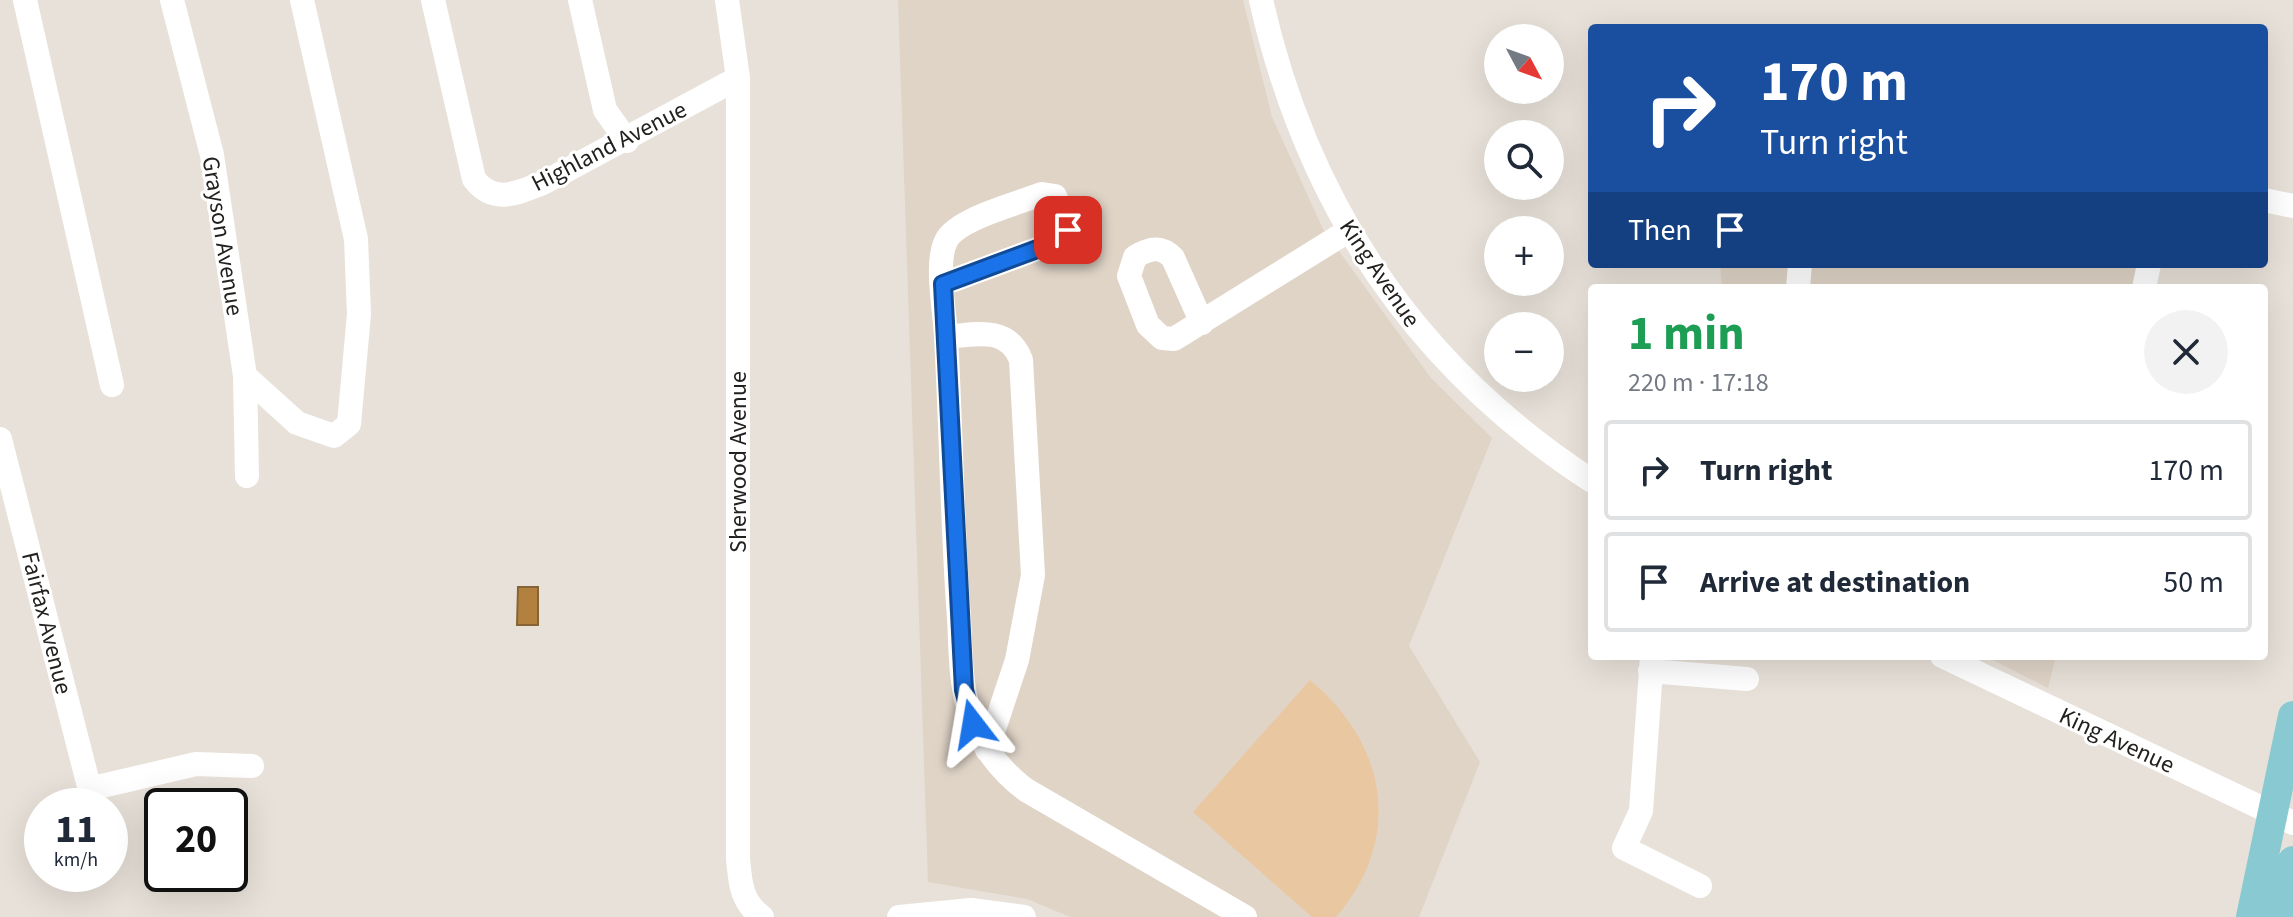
<!DOCTYPE html>
<html lang="en">
<head>
<meta charset="utf-8">
<style>
	:root { --surface:#fff; --page:#f2f2f3; --text:#1f2937; --muted:#747a83; --line:#e0e1e3 }
	body { margin:0; font-family:"Source Sans 3",sans-serif; background:var(--page); color:var(--text); height:100vh; display:flex; flex-direction:column; font-size:30px; white-space:nowrap }
	* { box-sizing:border-box; margin:0 }
	p { font-size:26px; color:var(--muted) }
	.icon { flex:none; width:44px; height:44px; fill:none; stroke:currentColor; stroke-width:2; stroke-linecap:round; stroke-linejoin:round }
	.map { position:relative; flex:1; overflow:hidden }
	.side { position:absolute; left:1588px; top:284px; width:680px; height:376px; display:flex; flex-direction:column; background:var(--surface); border-radius:8px; box-shadow:0 8px 32px #0002 }
	.side>* { flex:none }
	.hud { position:absolute; left:1588px; top:24px; width:680px; height:244px; border-radius:8px; box-shadow:0 8px 32px #0002; background:#1a4fa0; color:#fff; overflow:hidden }
	.needle { width:52px; rotate:131deg }
	.tools { position:absolute; left:1484px; top:24px; display:grid; gap:16px }
	.tools a { display:grid; place-items:center; width:80px; height:80px; border-radius:50%; background:var(--surface); box-shadow:0 8px 32px #0002; font-size:40px }
	.speed { position:absolute; left:24px; top:788px; display:flex; gap:16px; font-size:40px; font-weight:700; text-align:center }
	.speed>* { display:grid; place-content:center; width:104px; height:104px; border-radius:50%; background:var(--surface); box-shadow:0 8px 32px #0002; line-height:1 }
	.speed small { font-size:20px; font-weight:400 }
	.speed .limit { border:4px solid #111; border-radius:12px; background:#fff; color:#111 }
	.pin { position:absolute; display:grid; place-items:center; width:68px; height:68px; color:#fff; margin:-34px; border-radius:16px; box-shadow:0 4px 12px #0006 }
	.me { position:absolute; width:88px; margin:-44px; rotate:346deg; stroke-linejoin:round; filter:drop-shadow(0 0 6px #0008) }
	.turn { display:flex; align-items:center; gap:28px; height:168px; padding:0 40px; font-size:36px }
	.turn .icon { width:104px; height:104px; stroke-width:2.5 }
	.turn b { display:block; font-size:56px; line-height:68px }
	.then { display:flex; align-items:center; height:76px; padding:0 40px; background:#0003; gap:16px; font-size:30px }
	.round { display:grid; place-items:center; flex:none; width:84px; height:84px; border-radius:42px; background:var(--page) }
	.overview { display:flex; align-items:center; justify-content:space-between; height:136px; padding:0 40px }
	h1 { font-size:48px; font-weight:700; line-height:60px; color:#1e9e55 }
	ul { padding:0; list-style:none }
	li { display:flex; align-items:center; gap:24px; height:100px; margin:0 16px 12px; padding:0 24px; border:4px solid var(--line); border-radius:8px }
	li div { flex:1 }
	li b { display:block; font-size:30px }
	li em { font-style:normal }
	.map>svg:first-child { display:block }
	.built { fill:#e0d4c7 }
	.green { fill:#e9c7a0 }
	.water { fill:#b2803f; stroke:#876435; stroke-width:2 }
	.lines { fill:none; stroke-linecap:round; stroke-linejoin:round }
	.minor { stroke:#fff; stroke-width:24 }
	.major { stroke:#89c9d2; stroke-width:30 }
	.route-casing { stroke:#114b97; stroke-width:20 }
	.route { stroke:#1a73e8; stroke-width:14 }
	.labels { text-anchor:middle; stroke-width:6; stroke-linejoin:round; paint-order:stroke }
	.street-label { font-size:24px; fill:#23211e; stroke:#fff }
</style>
</head>
<body>
<div class="map">
<svg width="2293" height="917" viewBox="0 0 2293 917">
	<rect width="100%" height="100%" fill="#e8e1d9"/>
	<!-- built -->
	<path class="built" d="M898,0H1243L1272,117L1323,229L1431,378L1492,438L1409,646L1480,762L1419,917H1070L1027,899L928,882Z
		M1720,264H2158L2153,288H1722Z
		M1985,656H2056L2048,688Z"/>
	<!-- green -->
	<path class="green" d="M1310,680C1387,744 1404,838 1336,917H1312L1193,812Z"/>
	<!-- water -->
	<path class="water" d="M518,587H538V625H517Z"/>
	<g class="lines">
		<!-- minor -->
		<path class="minor" d="M25,0L112,385
			M172,0L212,155L245,376L247,476
			M433,0L474,179C494,205 517,193 543,183L738,78
			M580,0L605,110L627,141
			M727,0L738,78V858C740,882 741,902 762,917
			M1261,0C1307,204 1416,367 1592,481
			M2264,200L2293,206
			M943,284L1064,239L1068,230L1055,196L1042,194C1019,203 956,219 946,241C935,263 945,312 946,337C951,426 952,515 958,604C961,638 959,675 968,707C978,741 998,769 1026,790L1245,917
			M1798,288L1800,264
			M2144,288L2149,264
			M1202,323L1173,258C1161,245 1149,248 1135,257L1129,276L1148,325L1162,338L1174,339L1348,231
			M946,337C977,334 1008,326 1021,360L1033,575L1017,660L987,750
			M245,376L297,423L334,436L349,424L359,314L356,239L302,0
			M0,439L94,806
			M1652,656L1641,811L1624,848L1700,886
			M1942,656L2293,823
			M1650,671L1747,679
			M89,789L196,764L252,766
			M899,917L971,910L1024,917"/>
		<!-- major -->
		<path class="major" d="M2251,917L2293,716
			M2281,917L2293,861"/>
	</g>
	<g class="lines">
		<!-- route casing -->
		<g class="route-casing">
			<path id="route" d="M973,724L964,690L943,284L1064,239L1068,230"/>
		</g>
		<!-- route -->
		<use href="#route" class="route"/>
	</g>
	<g class="labels">
		<!-- street labels -->
		<g class="street-label">
			<text transform="translate(609 146) rotate(-27)" y="8">Highland Avenue</text>
			<text transform="translate(223 236) rotate(81)" y="8">Grayson Avenue</text>
			<text transform="translate(1380 273) rotate(56)" y="8">King Avenue</text>
			<text transform="translate(738 462) rotate(-90)" y="8">Sherwood Avenue</text>
			<text transform="translate(47 623) rotate(76)" y="8">Fairfax Avenue</text>
			<text transform="translate(2117 740) rotate(25)" y="8">King Avenue</text>
		</g>
	</g>
</svg>
<div class="tools">
<a><svg class="needle" viewBox="-14 -14 28 28"><path d="M0-13l5 13h-10z" fill="#e53935"/><path d="M0 13l5-13h-10z" fill="#747a83"/></svg></a>
<a><svg class="icon" aria-label="search" viewBox="0 0 24 24"><circle cx="10" cy="10" r="6"/><path d="M15 15l6 6"/></svg></a>
<a>+</a>
<a>−</a>
</div>
<div class="speed"><div>11<small>km/h</small></div><div class="limit">20</div></div>
<div class="pin" style="left:1068px;top:230px;background:#d93025"><svg class="icon" aria-label="arrive" viewBox="0 0 24 24"><path d="M6 21V4h12l-3 4 3 4H6"/></svg></div>
<svg class="me" style="left:973px;top:724px" viewBox="-20 -20 40 40"><path d="M0-17L14 15 0 8-14 15z" fill="#1a73e8" stroke="#fff" stroke-width="4"/></svg>
<div class="hud">
<div class="turn"><svg class="icon" aria-label="right" viewBox="0 0 24 24"><path d="M7 20v-9h11M14 6l5 5-5 5"/></svg><div><b>170 m</b>Turn right</div></div>
<div class="then">Then<svg class="icon" aria-label="arrive" viewBox="0 0 24 24"><path d="M6 21V4h12l-3 4 3 4H6"/></svg></div>
</div>
<section class="side">
<div class="overview"><div><h1>1 min</h1><p>220 m · 17:18</p></div><a class="round"><svg class="icon" aria-label="close" viewBox="0 0 24 24"><path d="M6 6l12 12M18 6L6 18"/></svg></a></div>
<ul>
<li><svg class="icon" aria-label="right" viewBox="0 0 24 24"><path d="M7 20v-9h11M14 6l5 5-5 5"/></svg><div><b>Turn right</b></div><em>170 m</em></li>
<li><svg class="icon" aria-label="arrive" viewBox="0 0 24 24"><path d="M6 21V4h12l-3 4 3 4H6"/></svg><div><b>Arrive at destination</b></div><em>50 m</em></li>
</ul>
</section>
</div>
</body>
</html>
